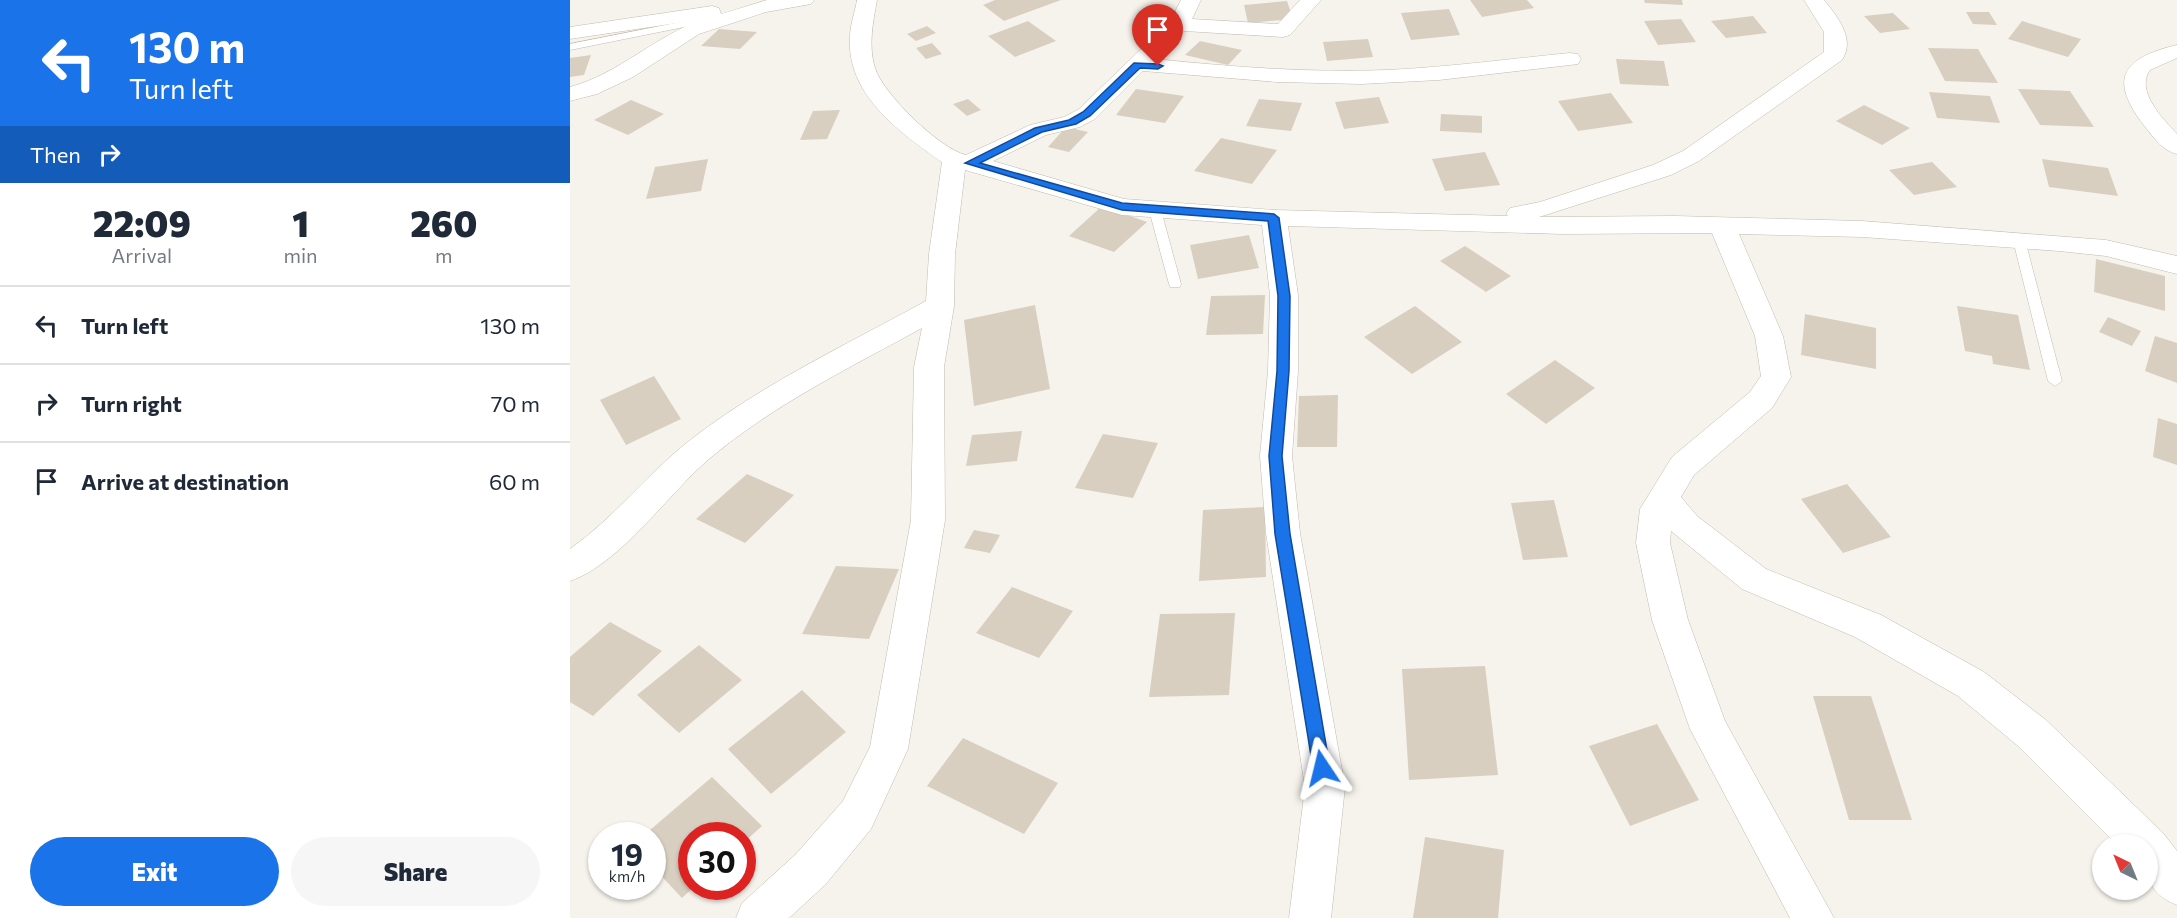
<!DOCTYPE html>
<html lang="en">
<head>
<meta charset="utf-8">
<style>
	:root { --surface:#fff; --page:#f6f6f7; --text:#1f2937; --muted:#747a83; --line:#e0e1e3; --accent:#1a73e8 }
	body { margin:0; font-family:Commissioner,sans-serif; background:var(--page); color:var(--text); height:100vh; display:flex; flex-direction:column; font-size:22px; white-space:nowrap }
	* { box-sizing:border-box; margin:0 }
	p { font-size:20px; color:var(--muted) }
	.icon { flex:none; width:33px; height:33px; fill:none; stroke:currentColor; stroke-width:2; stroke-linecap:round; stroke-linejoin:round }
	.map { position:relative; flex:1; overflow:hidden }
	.panel { display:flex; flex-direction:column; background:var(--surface); width:570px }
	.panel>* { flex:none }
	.banner { background:#1a73e8; color:#fff; overflow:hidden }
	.needle { width:39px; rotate:317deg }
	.buttons { position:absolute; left:1522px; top:834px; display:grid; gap:12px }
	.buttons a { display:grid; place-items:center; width:66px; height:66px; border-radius:50%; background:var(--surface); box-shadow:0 2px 4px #0004; font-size:30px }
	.speed { position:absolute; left:18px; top:822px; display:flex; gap:12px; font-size:30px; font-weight:700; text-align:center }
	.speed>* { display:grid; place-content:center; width:78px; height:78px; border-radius:50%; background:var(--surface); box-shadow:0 2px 4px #0004; line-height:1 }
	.speed small { font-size:15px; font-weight:400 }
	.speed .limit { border:9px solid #d22; background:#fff; color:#111 }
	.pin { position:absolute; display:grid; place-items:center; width:51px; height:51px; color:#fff; margin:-62px -26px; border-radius:50% 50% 50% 0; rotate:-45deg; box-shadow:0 0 6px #0007 }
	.pin .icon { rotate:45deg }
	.me { position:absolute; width:66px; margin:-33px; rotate:350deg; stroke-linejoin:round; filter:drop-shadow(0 0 4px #0008) }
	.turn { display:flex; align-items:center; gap:21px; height:126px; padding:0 30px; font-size:27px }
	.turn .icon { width:78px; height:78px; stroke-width:2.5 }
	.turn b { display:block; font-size:42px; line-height:51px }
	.then { display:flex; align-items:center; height:57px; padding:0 30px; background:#0003; gap:12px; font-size:22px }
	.eta { display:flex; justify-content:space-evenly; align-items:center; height:102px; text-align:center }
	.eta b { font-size:36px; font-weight:800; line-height:42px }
	.button { display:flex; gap:12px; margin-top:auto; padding:12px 30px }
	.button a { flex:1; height:69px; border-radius:36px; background:var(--accent); color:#fff; font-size:24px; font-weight:800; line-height:69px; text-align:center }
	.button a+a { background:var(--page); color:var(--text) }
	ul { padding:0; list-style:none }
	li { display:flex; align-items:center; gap:18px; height:78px; padding:0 30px; border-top:2px solid var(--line) }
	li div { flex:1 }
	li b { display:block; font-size:22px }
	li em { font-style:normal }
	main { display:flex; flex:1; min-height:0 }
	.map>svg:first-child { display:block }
	.building { fill:#d8cfc1 }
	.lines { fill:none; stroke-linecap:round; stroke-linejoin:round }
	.service-casing { stroke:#c2bbae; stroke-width:1 }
	.minor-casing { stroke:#c2bbae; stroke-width:1 }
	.service { fill:#fff; fill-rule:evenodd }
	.minor { fill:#fff; fill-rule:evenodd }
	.route { fill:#1a73e8; stroke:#114b97; stroke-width:1.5 }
</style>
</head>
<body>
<main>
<section class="panel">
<div class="banner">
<div class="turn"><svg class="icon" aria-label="left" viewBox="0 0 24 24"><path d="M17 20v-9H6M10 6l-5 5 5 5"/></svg><div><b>130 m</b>Turn left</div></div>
<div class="then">Then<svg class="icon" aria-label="right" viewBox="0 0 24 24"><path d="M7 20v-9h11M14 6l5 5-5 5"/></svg></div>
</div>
<div class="eta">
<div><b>22:09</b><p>Arrival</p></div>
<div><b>1</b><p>min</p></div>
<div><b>260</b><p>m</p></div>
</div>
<ul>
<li><svg class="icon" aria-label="left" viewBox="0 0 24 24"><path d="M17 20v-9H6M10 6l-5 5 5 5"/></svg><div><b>Turn left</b></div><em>130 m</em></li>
<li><svg class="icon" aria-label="right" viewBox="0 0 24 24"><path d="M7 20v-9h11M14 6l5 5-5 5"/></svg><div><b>Turn right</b></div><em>70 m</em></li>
<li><svg class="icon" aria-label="arrive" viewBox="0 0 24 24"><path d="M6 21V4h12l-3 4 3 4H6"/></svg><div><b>Arrive at destination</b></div><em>60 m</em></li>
</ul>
<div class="button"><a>Exit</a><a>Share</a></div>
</section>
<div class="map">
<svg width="1607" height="918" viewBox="0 0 1607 918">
	<rect width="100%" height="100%" fill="#f6f3ec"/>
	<!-- building -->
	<path class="building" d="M425,0H491L434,21L413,5Z
		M900,0H957L964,8L912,17Z
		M1074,0H1112L1113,5L1075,3Z
		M717,1L723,19L678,23L674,5Z
		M879,9L890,35L841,40L831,13Z
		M1396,12H1419L1427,25L1403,24Z
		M1323,13L1340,29L1310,33L1294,16Z
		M1183,16L1197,33L1156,38L1141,21Z
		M1111,19L1126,42L1088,45L1074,21Z
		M458,21L486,41L445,57L418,36Z
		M1452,21L1511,39L1498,57L1438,39Z
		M357,26L366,33L346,41L337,34Z
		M149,29L187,32L170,49L131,46Z
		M798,39L803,57L757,61L753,42Z
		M630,41L672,50L658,65L615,55Z
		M362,43L372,54L356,59L346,48Z
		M1358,48L1408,49L1428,83L1375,81Z
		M21,55L14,75L0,77V58Z
		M1046,59L1094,61L1099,86L1050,84Z
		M566,89L614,96L595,123L546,115Z
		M1448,89L1500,91L1524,127L1470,125Z
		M1359,92L1420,96L1430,123L1367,118Z
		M1041,93L1063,123L1008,131L988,101Z
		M809,97L819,123L774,129L765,102Z
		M398,99L411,110L397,116L383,104Z
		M689,99L732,103L721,131L676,126Z
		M61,100L94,114L58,135L24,120Z
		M1294,105L1340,128L1312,145L1266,121Z
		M270,110L257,139L230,140L243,111Z
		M871,114L912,116V133L870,131Z
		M496,127L518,132L499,152L478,147Z
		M651,138L707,150L682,184L624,171Z
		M915,152L930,185L875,191L862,159Z
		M138,159L131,191L76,199L85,167Z
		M1472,159L1538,168L1548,196L1479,187Z
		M1362,162L1387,187L1344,195L1319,170Z
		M532,206L577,222L544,252L499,236Z
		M679,235L689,268L628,279L620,245Z
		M895,246L941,276L916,292L870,261Z
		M1526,259L1595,276V311L1524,292Z
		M695,295L693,334L636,335L641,296Z
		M465,305L480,389L404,406L394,320Z
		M845,306L892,342L842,374L794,337Z
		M1387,306L1448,315L1460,370L1423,364L1422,356L1395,351Z
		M1235,314L1306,328V369L1231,355Z
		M1538,317L1571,331L1562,346L1529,332Z
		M1585,336L1607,343V383L1575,371Z
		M985,360L1025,388L976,424L936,394Z
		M84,376L111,419L56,445L30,400Z
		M768,395L767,447H727L729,396Z
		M1588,418L1607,424V465L1583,457Z
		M452,431L447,461L396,466L402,435Z
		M533,434L588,443L563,498L505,488Z
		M177,474L224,495L175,543L126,519Z
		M1277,484L1321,537L1273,553L1231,499Z
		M984,500L998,557L953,560L941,503Z
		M695,507L696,577L629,581L633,510Z
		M404,530L430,535L420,553L394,548Z
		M266,566L329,569L299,639L232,634Z
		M442,587L503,611L469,658L406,633Z
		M665,613L659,695L579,697L590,614Z
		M40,622L92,651L23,716L0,702V657Z
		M129,645L172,680L109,733L67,695Z
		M915,666L928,775L839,780L832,669Z
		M232,690L276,732L201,794L158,749Z
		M1243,696H1301L1342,820H1279Z
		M1087,724L1129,800L1060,826L1019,746Z
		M393,738L488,783L454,834L357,786Z
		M142,777L192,826L172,844V836H122V886H125L112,898L82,866V836H73Z
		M855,837L934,850L928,918H843Z"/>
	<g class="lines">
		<!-- service casing -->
		<g class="service-casing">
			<path id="service" d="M141,16L146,19L144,21L0,50V44Z
				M585,206L591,210L611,284L610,287H600L599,284L579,210Z
				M1449,236L1455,240L1492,381L1485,386L1478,381L1443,240Z"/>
		</g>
		<!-- minor casing -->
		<g class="minor-casing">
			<path id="minor" d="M197,0H244L241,4L196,12L129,34L63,77L27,94L0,101V87C49,74 86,35 134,19L0,39V27L142,6L149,8L151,14Z
				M287,0H307C303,22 298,46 305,68C313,94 370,149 396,155L460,125L494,117L509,109L600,21L611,0H631L622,19L708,24L730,0H751L720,35L713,37L614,31L585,59C663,67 740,73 818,70C879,67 939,59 1000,53L1008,54L1011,59L1008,64L1000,65L869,80L791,84L707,82L573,71L525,119L510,127L476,135L423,161L554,199L704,210L938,216L936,214L940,208L970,202L1083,165L1113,151L1254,52V32L1234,0H1254C1267,16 1286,39 1272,60L1129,161L1101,175L969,217L1105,216L1292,221L1536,240L1607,256V274L1536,256L1489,251L1292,237L1169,234L1213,336L1221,377L1202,408L1124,475L1111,497L1127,516L1196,569L1311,615L1414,672L1476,720L1593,833L1607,851V905C1575,892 1578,875 1578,844H1546L1448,746L1388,696L1285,637L1172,589L1101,531L1100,543L1118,620L1155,721L1264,918H1220L1120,729L1082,620L1066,543L1070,509L1102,457L1180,392L1191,376L1185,336L1142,233L993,234L718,226L728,295V371L722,456L730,533L775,787L761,918H719L735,787L696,533L690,456L698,371L700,295L692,225L552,215L395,170L385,254L384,306L374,367L375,520L338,749L301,829L255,885L219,918H166L172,903L225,855L273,801L300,747L341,520L344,367L352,328C279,368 203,405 139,459C98,494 50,564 0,581V549C44,518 77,474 119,441C192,384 276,345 356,301L359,254L372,162C330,133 276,94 280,37C280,25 285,12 287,0Z
				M1607,45V58L1580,70C1565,91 1593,119 1607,134V154C1593,151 1584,138 1576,128C1537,79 1552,58 1607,45Z"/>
		</g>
		<!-- service -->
		<use href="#service" class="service"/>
		<!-- minor -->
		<use href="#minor" class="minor"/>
	</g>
	<!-- route -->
	<path class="route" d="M564,63L588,64L593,66L588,69L570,68L520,116L506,124L472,132L410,163L552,203L704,214L709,218L720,296L719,371L712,456L720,534L760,768L757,773L752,776L746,773L743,768L705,534L699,456L707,371L708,296L698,221L552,210L395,163L465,128L499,120L513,112Z"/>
</svg>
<div class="buttons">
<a><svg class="needle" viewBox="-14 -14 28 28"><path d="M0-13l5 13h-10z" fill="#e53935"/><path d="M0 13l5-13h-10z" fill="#747a83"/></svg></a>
</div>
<div class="speed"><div>19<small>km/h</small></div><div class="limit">30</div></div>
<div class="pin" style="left:588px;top:66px;background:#d93025"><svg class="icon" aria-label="arrive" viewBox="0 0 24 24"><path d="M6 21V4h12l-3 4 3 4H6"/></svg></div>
<svg class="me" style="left:752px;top:768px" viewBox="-20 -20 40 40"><path d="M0-17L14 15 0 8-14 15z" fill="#1a73e8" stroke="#fff" stroke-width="4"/></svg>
</div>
</main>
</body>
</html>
